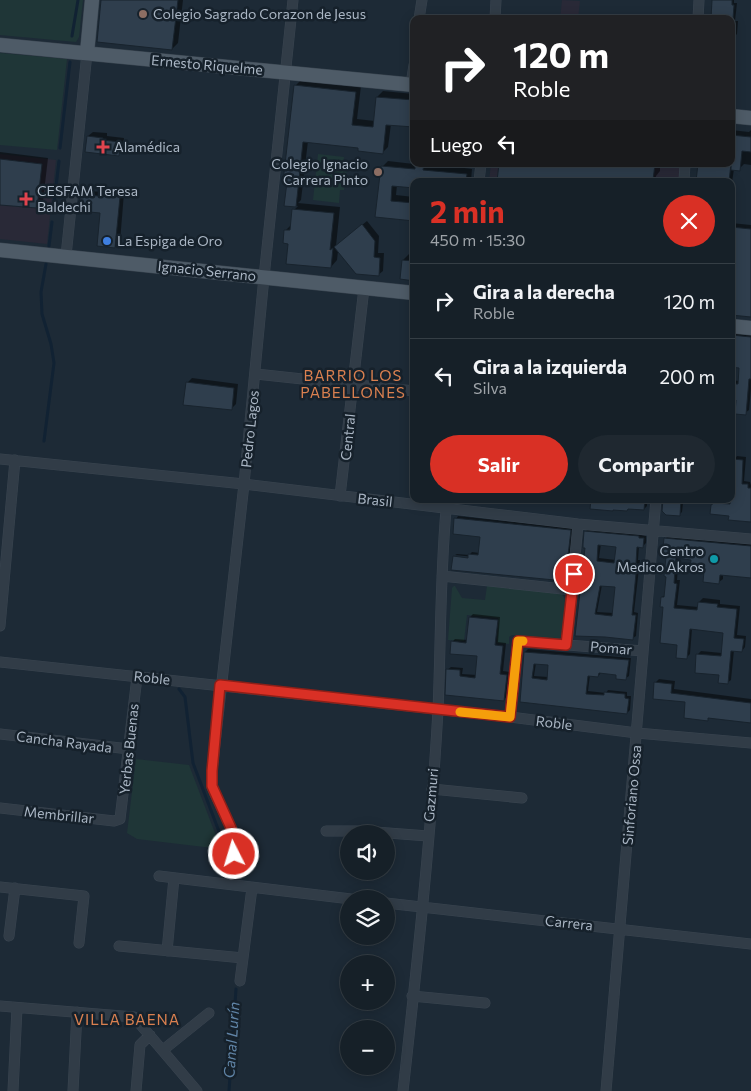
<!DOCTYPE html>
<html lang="es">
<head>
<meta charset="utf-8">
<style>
	:root { --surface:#162028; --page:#1f2830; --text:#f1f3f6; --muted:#9ea3a8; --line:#353e45; --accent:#d93025 }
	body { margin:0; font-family:Commissioner,sans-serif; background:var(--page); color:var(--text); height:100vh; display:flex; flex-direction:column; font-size:19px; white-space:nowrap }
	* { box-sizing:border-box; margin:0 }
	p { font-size:16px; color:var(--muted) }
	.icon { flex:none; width:28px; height:28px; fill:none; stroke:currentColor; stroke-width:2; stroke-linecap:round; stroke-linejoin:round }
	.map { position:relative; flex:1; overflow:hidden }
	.sheet { position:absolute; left:410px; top:178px; width:325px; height:325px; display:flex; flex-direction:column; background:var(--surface); border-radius:10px; box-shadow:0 2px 12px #0003,0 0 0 1px var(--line) }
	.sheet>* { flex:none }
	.guide { position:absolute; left:410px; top:15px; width:325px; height:152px; border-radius:10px; box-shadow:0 2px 12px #0003,0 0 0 1px var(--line); background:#202124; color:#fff; overflow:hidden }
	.buttons { position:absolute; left:340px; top:825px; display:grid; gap:10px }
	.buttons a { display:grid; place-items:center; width:55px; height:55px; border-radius:50%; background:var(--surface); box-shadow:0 2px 12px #0003,0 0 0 1px var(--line); font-size:25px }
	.pin { position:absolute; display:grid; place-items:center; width:42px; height:42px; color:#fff; margin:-21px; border:2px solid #fff; border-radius:50%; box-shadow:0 1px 5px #0007 }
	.me { position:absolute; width:55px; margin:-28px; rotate:355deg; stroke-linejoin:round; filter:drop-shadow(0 0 4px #0008) }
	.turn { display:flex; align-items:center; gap:18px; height:105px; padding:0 20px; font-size:22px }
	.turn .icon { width:65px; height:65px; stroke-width:2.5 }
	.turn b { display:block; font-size:35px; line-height:42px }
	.then { display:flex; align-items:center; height:48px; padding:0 20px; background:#0003; gap:10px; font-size:19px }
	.round { display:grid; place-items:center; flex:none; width:52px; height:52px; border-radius:26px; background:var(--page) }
	.overview { display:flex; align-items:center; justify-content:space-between; height:85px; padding:0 20px }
	h1 { font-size:30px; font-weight:700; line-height:38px; color:var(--accent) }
	.button { display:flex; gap:10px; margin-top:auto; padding:10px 20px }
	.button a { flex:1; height:58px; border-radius:30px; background:var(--accent); color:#fff; font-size:20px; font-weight:700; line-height:58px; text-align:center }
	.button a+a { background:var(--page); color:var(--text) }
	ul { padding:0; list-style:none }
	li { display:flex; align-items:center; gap:15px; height:75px; padding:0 20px; border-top:1px solid var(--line) }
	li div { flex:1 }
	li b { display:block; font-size:19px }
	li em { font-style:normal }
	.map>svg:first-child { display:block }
	.medical { fill:#292937 }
	.green { fill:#1f3637 }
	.shadow { fill:#0007; fill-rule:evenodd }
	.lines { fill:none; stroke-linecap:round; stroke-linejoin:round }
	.stream { stroke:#123; stroke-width:3 }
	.building { fill:#2f3e4d; stroke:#18232d; fill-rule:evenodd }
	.minor-casing { stroke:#3a4550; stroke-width:11 }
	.major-casing { stroke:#3a4550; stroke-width:15 }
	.minor { stroke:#313c47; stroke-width:10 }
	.major { stroke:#4e5b67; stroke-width:14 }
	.route-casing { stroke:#8d1f18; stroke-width:12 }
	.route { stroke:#d93025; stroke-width:9 }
	.slow { stroke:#f59e0b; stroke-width:9 }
	.education-dot { fill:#8d6e63; stroke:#16212b; stroke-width:2 }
	.health-dot { fill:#e0444e; stroke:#16212b; stroke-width:2 }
	.shop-dot { fill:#3f7fe0; stroke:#16212b; stroke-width:2 }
	.culture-dot { fill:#0f9aa8; stroke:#16212b; stroke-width:2 }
	.labels { text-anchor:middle; stroke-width:5; stroke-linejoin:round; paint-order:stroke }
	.poi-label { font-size:14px; fill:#aab6c4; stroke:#16212b; text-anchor:start }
	.street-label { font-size:14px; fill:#aab6c4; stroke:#16212b }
	.neighbourhood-label { font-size:15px; letter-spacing:1px; fill:#da8050; stroke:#16212b }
	.water-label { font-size:15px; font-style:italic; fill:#6084a6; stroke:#16212b }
</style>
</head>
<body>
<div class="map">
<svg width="751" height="1091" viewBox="0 0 751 1091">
	<rect width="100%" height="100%" fill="#1d2a36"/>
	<!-- medical -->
	<path class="medical" d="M562,0L580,1L578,19H560Z
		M0,154L56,160L47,244L0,239Z
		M491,164H683L682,181H489Z"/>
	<!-- green -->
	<path class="green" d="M0,0H83L79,37L76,42L0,35Z
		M0,53L67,59L57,150L0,145Z
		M318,154L344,157L343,167L347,168L344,190H340L339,203L313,200Z
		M454,586H455L462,598L485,600L487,586L562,594L565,599L562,635L559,640L512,635L509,637V644L497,643L498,618L467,615L464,641L448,640L452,588Z
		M136,759L189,765L221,849L137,839L127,833Z"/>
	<!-- shadow -->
	<path class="shadow" d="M102,0H183L178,43L172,49Z
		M713,0H734V3H737L735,21H738L737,34L734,37L731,36V19Z
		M301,80L361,86L357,119L375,121L377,97L383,91L414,94V126L391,124L388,147L382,153L359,147L308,141L301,200L298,203L340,207L336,246L367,221L379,236L378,253H384L383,271L378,275L338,251L337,260L331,267L290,243L286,230L292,224L294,210L298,206L286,205L295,86Z
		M731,130L749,132L751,130V165L744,164L739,169H734L731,189V181H698L699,164H731Z
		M93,132L107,133V136L124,138L123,150L118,155L88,136Z
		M0,152L48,158L43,201L37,207L0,203Z
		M388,161L414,164H457V167L472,169L471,181H414L397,185L396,195L414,197V220L377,216L382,167Z
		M498,164H660V171L656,176L655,181L499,180L500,165Z
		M86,191L124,193L120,242L115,247L101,212L81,196Z
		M731,223L751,225V316L731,313Z
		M409,254L414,255V280L403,260Z
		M731,330L751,332V389L749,410L745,413L737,399L731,398V380L739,381L740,367L731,366Z
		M192,378L238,384L236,404L231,409L187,383Z
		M737,456L746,457L744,481L750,482L751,485V520L730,515L712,513L713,499H731L734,460Z
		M550,499H565L563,501Z
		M586,499H647V506L644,509Z
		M665,499H689L686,503H683L682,512L679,515L664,511Z
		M458,516L573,528L567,577L564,580L453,569L455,556V558L474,559V557L455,555L457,554L469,555L472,552L480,553L481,535L454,533L456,519Z
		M588,529L642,534L641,535L646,536V543L643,546H639L638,560H640L634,612L638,613L636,636L633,638L577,634L586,547L585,532ZM601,544L617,545L616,560L599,558ZM602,585L617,586L614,613L597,612Z
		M668,536L751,542V577L723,574V579L719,582L693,558L679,557L677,580H680L677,605L698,607L699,602L703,598L720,600V604L740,606L737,635L746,636L745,647L742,651L734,650L731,680L727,683L720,674L698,654L701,651L722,653L724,632L692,629L690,654L687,657L678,644L662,597L665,595L667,556L664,540Z
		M473,614L500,617L498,642L506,643L503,671L510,672L507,696L504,700L447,670L451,667L463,668L462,674L477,675L478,655L452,642L455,639L468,640L470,617Z
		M528,649L631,658L629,676L626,678L617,674L601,673L598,676L590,675L588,691L606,693L608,690L627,692V696H631L630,710L627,713L521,701L525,652ZM536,663L550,664L548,677L534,676Z
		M659,679L675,681L674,689L751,699V722L710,717L707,719L687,700L654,698L655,683Z"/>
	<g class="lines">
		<!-- stream -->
		<path class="stream" d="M72,36L78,0
			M60,148L70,62
			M53,212L59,161
			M49,246L52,222
			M44,441L54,363L51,344L42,314L41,292L46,264
			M179,689L185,697L193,763L226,850L234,877
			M229,1091L236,989"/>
	</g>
	<!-- building -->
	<path class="building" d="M101,0H178L172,50L97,42Z
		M712,0H732V5H734L733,19H711Z
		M294,85L356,92L352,125L373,127L376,97L414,100V127L386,125L383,154L358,151V148L303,142L296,207L284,206L287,182H283Z
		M731,135L751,137V152L742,151L740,171L731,170Z
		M87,136L103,138V140L120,142L119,156L85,152Z
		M0,159L42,164L37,208L0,205Z
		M415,164H424L423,170L467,174L466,181H414V188L392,186L391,201L414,203V221L375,217L381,166L415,169Z
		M499,164H655L653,180L642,179V181H497Z
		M698,164H731L729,181H696Z
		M80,195L120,197L115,248L97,246L100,213L79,211Z
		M292,209L334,213L330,250L333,248L331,268L286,264L288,244L283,243L284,230H290Z
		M362,224L375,241L374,257L380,258L379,276L356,274L334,247Z
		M731,227L751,229V317L731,315Z
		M402,260L414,261V281L400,279Z
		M731,335L751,337V379H749L746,415L735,414L736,400H731V384H738L739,368L731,367Z
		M186,382L234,388L232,410L183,405Z
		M733,459L743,460L742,484H748V488H751V522L728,520L729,516L710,514L711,505L714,503L730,504Z
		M591,499L631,501V499H645L644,510L628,509L627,511L613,510V511L590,509Z
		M663,499H681L680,516L666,515L662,511Z
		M454,518L571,530L565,581L451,570L453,556L468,558V554L478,555L480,537L453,534Z
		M584,531L639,536V538H644L643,548L637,547L636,563H637L632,615H636L633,640L605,637L575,636L585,548H583V544ZM598,545L616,547L614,563L597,561ZM600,586L615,587L612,616L595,614Z
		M664,538L751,546V578L720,575L719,584L703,582L704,571L690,569L691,560L676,558L674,583L677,584L674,608L697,610L698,602L718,604L717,607L737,609L734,638L744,639L742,652L731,651L728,684L718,683L719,675L695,673L696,654L721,656L723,633L690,629L687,659L676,658L677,645L660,643L663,607H660L661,597H664L666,577L664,576L666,557H662Z
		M469,617L498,620L495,645L503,646L500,674L507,675L504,701L445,695L446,669L460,670V676L475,678L477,656L450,654L451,641L466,643Z
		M524,652L629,660L626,680L616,679V675L599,673L598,677L588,676L586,694L604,695V692L625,694V698L629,699L627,714L520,702ZM534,664L548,665L547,680L532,678Z
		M654,682L672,684L671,693L751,703V723L708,718V721L684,718L685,702L653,699Z"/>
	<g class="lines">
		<!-- minor casing -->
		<g class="minor-casing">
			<path id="minor" d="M419,19L422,0
				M495,19L496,0
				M698,19L699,0
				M411,84L414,65
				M479,181L481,164
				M684,181L685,164
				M66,256L87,53
				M256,374L414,391
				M0,459L244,484L578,524L751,539
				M340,496L364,288
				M442,576L572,590
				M0,626L15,460
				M567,645L578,524
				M0,662L510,717L637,733L751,743
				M510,717L518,641L643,651
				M0,734L129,749
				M432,789L522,798
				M0,808L114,821L120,819L137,677
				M326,831H362L428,836
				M234,854V841L231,828L215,794L212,787V771L244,484L264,277L293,0
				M159,876L351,899
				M0,887L84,896L79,943
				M386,903L751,944
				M9,936L15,888
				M119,946L243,958L252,888
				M167,951L174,878
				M240,981L243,958
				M412,996L485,1003
				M0,1006L134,1017L197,1091
				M163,1050L209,1013
				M13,1091L17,1008
				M73,1091L77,1012
				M136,1091L140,1045L150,1035
				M403,1091C417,965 431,837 438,710C441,640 440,569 447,499
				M606,1091L656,499"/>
		</g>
		<!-- major casing -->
		<g class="major-casing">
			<path id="major" d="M0,45L414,85
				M87,53L92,0
				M731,116L751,118
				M0,250L414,293
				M731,326L751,328"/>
		</g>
		<!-- minor -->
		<use href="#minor" class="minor"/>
		<!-- major -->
		<use href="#major" class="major"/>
	</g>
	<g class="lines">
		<!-- route casing -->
		<g class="route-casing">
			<path id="route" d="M234,854V841L231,828L212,786V771L220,685L510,717L518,641L566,645L574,574"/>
		</g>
		<!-- route -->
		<use href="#route" class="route"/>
		<!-- slow -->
		<path class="slow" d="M460,712L510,717L518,641H523"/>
	</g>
	<!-- markers -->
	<g class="education-dot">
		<circle cx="143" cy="14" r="5"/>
		<circle cx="378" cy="172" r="5"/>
	</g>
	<g class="health-dot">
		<path d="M100.5 139.5h5v5h5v5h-5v5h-5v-5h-5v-5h5z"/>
		<path d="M23.5 191.5h5v5h5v5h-5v5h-5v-5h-5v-5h5z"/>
	</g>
	<circle class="shop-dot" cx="107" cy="241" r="5"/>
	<circle class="culture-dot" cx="714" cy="559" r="5"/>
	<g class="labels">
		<!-- poi labels -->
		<g class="poi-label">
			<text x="153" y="19">Colegio Sagrado Corazon de Jesus</text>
			<text x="114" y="152">Alamédica</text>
			<text x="368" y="169" text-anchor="end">Colegio Ignacio<tspan x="368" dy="16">Carrera Pinto</tspan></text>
			<text x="37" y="196">CESFAM Teresa<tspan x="37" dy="16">Baldechi</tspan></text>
			<text x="117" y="246">La Espiga de Oro</text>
			<text x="704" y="556" text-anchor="end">Centro<tspan x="704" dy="16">Medico Akros</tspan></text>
		</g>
		<!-- street labels -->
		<g class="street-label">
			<text transform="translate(207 65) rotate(5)" y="5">Ernesto Riquelme</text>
			<text transform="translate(207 271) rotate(6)" y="5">Ignacio Serrano</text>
			<text transform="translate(250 429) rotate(-84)" y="5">Pedro Lagos</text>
			<text transform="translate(348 437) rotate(-84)" y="5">Central</text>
			<text transform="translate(375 500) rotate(6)" y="5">Brasil</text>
			<text transform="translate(611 648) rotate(5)" y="5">Pomar</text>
			<text transform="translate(152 678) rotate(6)" y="5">Roble</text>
			<text transform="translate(554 723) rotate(7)" y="5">Roble</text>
			<text transform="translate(64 742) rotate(7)" y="5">Cancha Rayada</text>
			<text transform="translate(129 749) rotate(-84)" y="5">Yerbas Buenas</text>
			<text transform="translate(431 795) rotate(-85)" y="5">Gazmuri</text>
			<text transform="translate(632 795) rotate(-85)" y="5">Sinforiano Ossa</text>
			<text transform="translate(59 815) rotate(6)" y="5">Membrillar</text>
			<text transform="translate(569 923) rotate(6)" y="5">Carrera</text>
		</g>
		<!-- neighbourhood labels -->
		<g class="neighbourhood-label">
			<text x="353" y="381">BARRIO LOS<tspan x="353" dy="17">PABELLONES</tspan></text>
			<text x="127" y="1025">VILLA BAENA</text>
		</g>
		<!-- water labels -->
		<g class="water-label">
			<text transform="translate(232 1040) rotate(-86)" y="5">Canal Lurín</text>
		</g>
	</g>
</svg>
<div class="buttons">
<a><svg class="icon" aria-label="sound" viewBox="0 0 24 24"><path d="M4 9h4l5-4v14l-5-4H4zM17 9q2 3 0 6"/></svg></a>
<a><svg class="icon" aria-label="layers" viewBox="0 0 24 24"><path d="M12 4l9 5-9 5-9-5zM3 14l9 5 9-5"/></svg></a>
<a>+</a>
<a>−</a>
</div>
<div class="pin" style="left:574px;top:574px;background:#d93025"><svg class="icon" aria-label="arrive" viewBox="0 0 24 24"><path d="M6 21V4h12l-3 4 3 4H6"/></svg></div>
<svg class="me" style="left:234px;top:854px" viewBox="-20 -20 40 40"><circle r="17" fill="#d93025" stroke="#fff" stroke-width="3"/><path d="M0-11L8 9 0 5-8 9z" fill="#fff"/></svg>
<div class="guide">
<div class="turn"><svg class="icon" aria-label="right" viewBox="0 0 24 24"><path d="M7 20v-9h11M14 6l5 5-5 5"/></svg><div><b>120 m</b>Roble</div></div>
<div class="then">Luego<svg class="icon" aria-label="left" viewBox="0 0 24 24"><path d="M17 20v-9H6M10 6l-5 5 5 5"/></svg></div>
</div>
<section class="sheet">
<div class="overview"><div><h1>2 min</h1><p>450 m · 15:30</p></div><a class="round" style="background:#d93025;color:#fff"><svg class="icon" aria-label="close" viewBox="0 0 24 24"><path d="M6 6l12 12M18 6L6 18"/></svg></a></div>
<ul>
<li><svg class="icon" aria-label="right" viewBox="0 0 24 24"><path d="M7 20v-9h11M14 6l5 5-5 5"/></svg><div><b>Gira a la derecha</b><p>Roble</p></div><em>120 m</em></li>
<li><svg class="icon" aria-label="left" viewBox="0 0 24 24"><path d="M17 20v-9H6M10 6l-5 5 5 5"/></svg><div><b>Gira a la izquierda</b><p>Silva</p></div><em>200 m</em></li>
</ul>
<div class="button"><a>Salir</a><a>Compartir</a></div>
</section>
</div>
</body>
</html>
